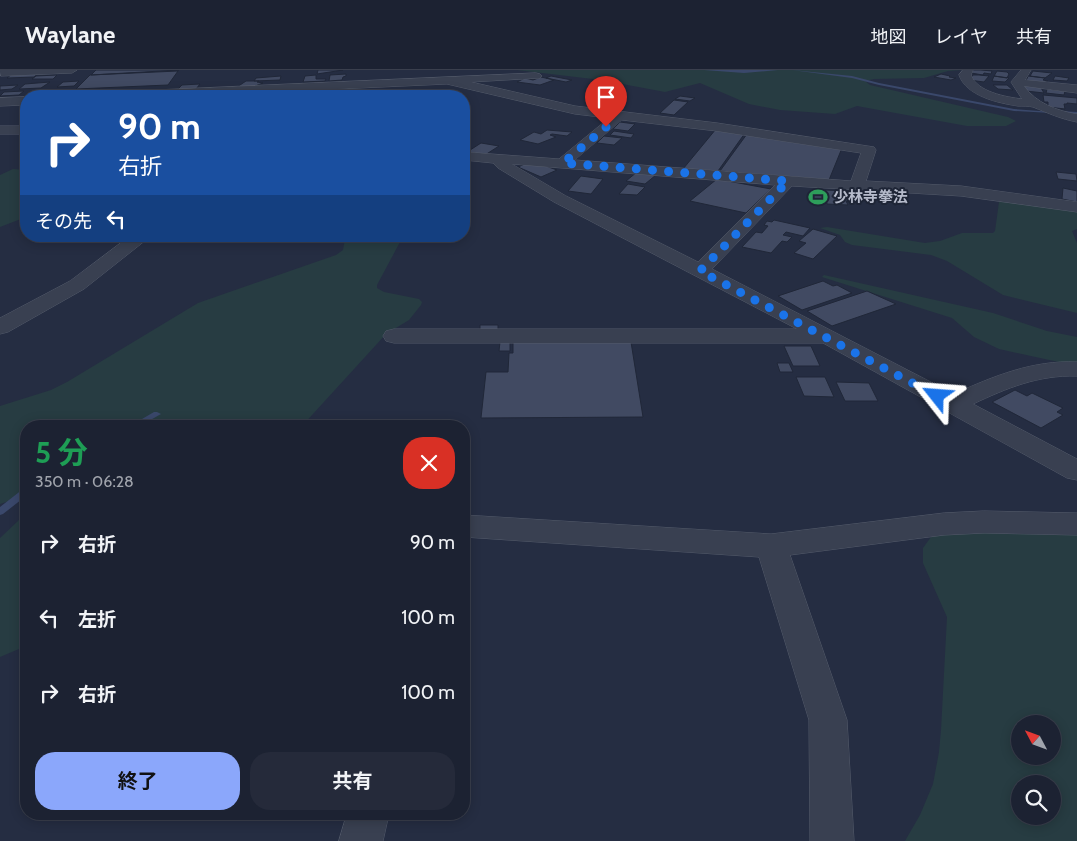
<!DOCTYPE html>
<html lang="ja">
<head>
<meta charset="utf-8">
<style>
	:root { --surface:#1c2232; --page:#252a3a; --text:#f1f3f6; --muted:#a0a4ac; --line:#3a3f4d; --accent:#8ba7fb }
	body { margin:0; font-family:Cabin,"Noto Sans JP",sans-serif; background:var(--page); color:var(--text); height:100vh; display:flex; flex-direction:column; font-size:19px; white-space:nowrap }
	* { box-sizing:border-box; margin:0 }
	p { font-size:16px; color:var(--muted) }
	.icon { flex:none; width:28px; height:28px; fill:none; stroke:currentColor; stroke-width:2; stroke-linecap:round; stroke-linejoin:round }
	.map { position:relative; flex:1; overflow:hidden }
	.drawer { position:absolute; left:20px; top:350px; width:450px; height:400px; display:flex; flex-direction:column; background:var(--surface); border-radius:20px; box-shadow:0 2px 12px #0003,0 0 0 1px var(--line) }
	.drawer>* { flex:none }
	.banner { position:absolute; left:20px; top:20px; width:450px; height:152px; border-radius:20px; box-shadow:0 2px 12px #0003,0 0 0 1px var(--line); background:#1a4fa0; color:#fff; overflow:hidden }
	.needle { width:32px; rotate:311deg }
	.controls { position:absolute; left:1011px; top:645px; display:grid; gap:10px }
	.controls a { display:grid; place-items:center; width:50px; height:50px; border-radius:50%; background:var(--surface); box-shadow:0 2px 12px #0003,0 0 0 1px var(--line); font-size:25px }
	.pin { position:absolute; display:grid; place-items:center; width:42px; height:42px; color:#fff; margin:-51px -21px; border-radius:50% 50% 50% 0; rotate:-45deg; box-shadow:0 0 5px #0007 }
	.pin .icon { rotate:45deg }
	.me { position:absolute; width:55px; margin:-28px; rotate:298deg; stroke-linejoin:round; filter:drop-shadow(0 0 4px #0008) }
	.turn { display:flex; align-items:center; gap:18px; height:105px; padding:0 15px; font-size:22px }
	.turn .icon { width:65px; height:65px; stroke-width:2.5 }
	.turn b { display:block; font-size:35px; line-height:42px }
	.then { display:flex; align-items:center; height:48px; padding:0 15px; background:#0003; gap:10px; font-size:19px }
	.round { display:grid; place-items:center; flex:none; width:52px; height:52px; border-radius:20px; background:var(--page) }
	.headline { display:flex; align-items:center; justify-content:space-between; height:85px; padding:0 15px }
	h1 { font-size:30px; font-weight:700; line-height:38px; color:#1e9e55 }
	.primary-button { display:flex; gap:10px; margin-top:auto; padding:10px 15px }
	.primary-button a { flex:1; height:58px; border-radius:20px; background:var(--accent); color:#111; font-size:20px; font-weight:700; line-height:58px; text-align:center }
	.primary-button a+a { background:var(--page); color:var(--text) }
	ul { padding:0; list-style:none }
	li { display:flex; align-items:center; gap:15px; height:75px; padding:0 15px }
	li div { flex:1 }
	li b { display:block; font-size:19px }
	li em { font-style:normal }
	header { display:flex; align-items:center; gap:30px; box-sizing:border-box; height:70px; padding:0 25px; background:var(--surface); border-bottom:1px solid var(--line) }
	header strong { font-size:24px }
	nav { display:flex; gap:28px; margin-inline-start:auto; font-size:18px }
	.map>svg:first-child { display:block }
	.green { fill:#273c42; fill-rule:evenodd }
	.lines { fill:none; stroke-linecap:round; stroke-linejoin:round }
	.stream { fill:#3a486b; fill-rule:evenodd }
	.building { fill:#414a62; stroke:#202738 }
	.minor-casing { stroke:#545b6b; stroke-width:1 }
	.minor { fill:#394051; fill-rule:evenodd }
	.route { stroke:#1a73e8; stroke-width:9; stroke-dasharray:0 16.2 }
	.labels { text-anchor:middle; stroke-width:4; stroke-linejoin:round; paint-order:stroke }
	.far-poi-label { font-size:15px; font-weight:bold; fill:#b6bbcb; stroke:#1e2536; text-anchor:start }
</style>
</head>
<body>
<header>
<strong>Waylane</strong>
<nav><a>地図</a><a>レイヤ</a><a>共有</a></nav>
</header>
<div class="map">
<svg width="1077" height="771" viewBox="0 0 1077 771">
	<rect width="100%" height="100%" fill="#252d42"/>
	<!-- green -->
	<path class="green" d="M517,0H962L948,1L924,8L874,9L865,11L870,15L1008,47L1016,51L1006,56H967L857,36L835,44L780,40L749,34L700,13L665,22L601,10Z
		M13,99L26,100V147L0,157V105Z
		M1002,130L1077,140V159L1072,161L1077,173V243L1003,225L947,191L931,185L852,175L845,172L840,165L820,158L827,157L925,173L940,171L962,163H993L995,161L999,132Z
		M348,166H382L400,172L377,215V218L384,222L419,229L422,232L421,235L409,250L386,264L302,356H26V576L0,587V468L18,451L26,440L22,431L6,432L0,434V336L51,320L67,312L198,233L336,185L343,180L345,169Z
		M824,205L993,243L1047,261L1077,267V296L999,279L974,267L952,248L825,208L822,207Z
		M950,462H1077V771H905L920,745L933,714L939,682L941,660L947,547L923,493V478L931,467ZM1020,654H1052V686H1020ZM1020,714H1052V746H1020Z"/>
	<g class="lines">
		<!-- stream -->
		<path class="stream" d="M704,0H778L744,3Z
			M792,0L852,6L879,13L1014,39L1053,42L1051,43L1014,41L879,15L852,8Z
			M1058,41L1077,42V44L1059,43Z
			M154,342H157L161,344L140,356H130Z
			M26,418V426L3,444L0,445V437L23,419Z"/>
	</g>
	<!-- building -->
	<path class="building" d="M96,0H179L91,5Z
		M318,0H343L317,4Z
		M973,0H981L992,1L991,4L984,3L983,5L971,3Z
		M178,1L168,15L76,19L90,5Z
		M997,1L1007,2L1009,4L1007,8L994,6Z
		M1033,1L1052,3L1045,8L1030,6Z
		M39,3L34,7L7,8L12,4Z
		M346,4V6L343,7L342,10L329,11L330,5Z
		M941,4L950,6L949,7L956,8L951,10L934,7Z
		M57,5L53,9H32L36,6Z
		M316,5V9H326L325,11L303,12L305,6Z
		M973,5H979L989,6L984,12L969,10Z
		M281,6L280,10L254,11L256,8Z
		M551,6L572,10L566,12L546,8Z
		M994,6L1009,8L1005,12L992,11Z
		M1028,6L1045,8L1043,10L1048,11L1043,13L1026,11Z
		M1055,6L1069,8L1067,11L1053,10Z
		M541,7L554,10L540,15L517,12L525,8L533,10Z
		M79,11L74,16L57,17L63,12Z
		M246,11H259L257,12L263,13L250,18L237,17Z
		M50,12L41,18L19,19L25,14Z
		M200,14L196,19L176,21L182,15Z
		M18,15L12,19L0,20V16Z
		M993,15H1007L1013,20L998,19Z
		M1023,15L1040,16L1044,23L1026,21Z
		M100,19L90,26H73L76,21Z
		M284,19H308L292,26L274,25Z
		M1047,19L1065,21L1064,25L1046,23Z
		M42,20H57L55,22H58L53,26H37Z
		M24,21L19,25L0,26L4,22Z
		M219,22H248L247,25L242,26H217Z
		M1043,25L1077,28V34L1067,33V34H1064L1065,39L1048,37V32H1044Z
		M680,26L695,28L690,31L675,29Z
		M674,30L688,32L674,45L660,43Z
		M620,52L635,54L628,61L613,59Z
		M716,59L745,63L718,101L683,99Z
		M547,60L572,62L567,66L552,64L550,65L556,67L538,74L520,70L534,62L541,64Z
		M614,61L634,64L631,68L610,65Z
		M747,64L842,78L829,110L720,101Z
		M604,66L622,68L614,75L597,73Z
		M481,73L499,76L485,85L467,82Z
		M525,94L543,95L557,100L541,107L518,97Z
		M637,102L656,105L645,114L626,111Z
		M1056,102L1076,104L1077,111L1058,109Z
		M581,106L603,109L591,124L568,121Z
		M717,109L771,119L746,143L690,131Z
		M628,114L645,117L637,125L619,124Z
		M1063,118L1077,121V132L1062,129Z
		M825,120L848,121L851,131H846L848,135L827,134Z
		M811,122L824,123L825,132L812,131Z
		M774,150L810,158L803,166L786,162L783,165L792,167L787,172L782,171L771,183L742,177L756,162L762,163L768,156L764,155L767,151L772,152Z
		M813,159L837,166L813,189L794,183L806,173L799,171Z
		M823,211L833,216L837,215L852,223L802,240L778,226Z
		M867,221L896,234L832,256L807,241Z
		M480,255H498V260H480Z
		M500,272H510V281H499Z
		M513,272H631L643,347L481,348L486,302H508L509,283H513Z
		M784,276H811L820,296H793Z
		M777,293H789L793,302H780Z
		M796,307H825L834,327L804,326Z
		M836,312L869,313L878,331H845Z
		M1015,320L1027,326L1032,323L1063,338L1057,342L1063,345L1041,358L992,332Z"/>
	<g class="lines">
		<!-- minor casing -->
		<g class="minor-casing">
			<path id="minor" d="M0,0H77L72,3L1,6Z
				M963,0H973L971,5C977,22 1006,27 1022,29L1011,12L1021,0H1031L1025,10L1077,15V23L1024,16C1036,33 1057,41 1077,44V52C1061,49 1048,43 1033,37C1029,36 1023,36 1018,36C998,33 966,26 959,5Z
				M536,3L540,4L542,6L540,8L471,12L575,36L717,53L874,77L876,80L866,111L961,116L1077,132V142L961,126L792,116L712,199L954,324C994,306 1033,290 1077,292V306C1038,305 1007,318 973,334L1077,389V410L1067,408L823,273H394L386,271L383,266L386,261L394,259H797L554,132L498,98L493,93L464,90V82L559,89L609,48L575,44L447,14L185,26H109L115,22ZM622,50L717,61L861,83L851,111L575,90ZM512,94L775,115L698,192L566,126Z
				M26,27V35L0,36V28Z
				M0,56H26V64H0Z
				M130,166H151L84,219L8,262L0,264V248L70,211Z
				M984,441L1077,443V465L984,463L944,465L790,485L847,650L854,771H810L809,650L759,487L464,467V445L771,464L944,443Z
				M347,744H389L383,771H339Z"/>
		</g>
		<!-- minor -->
		<use href="#minor" class="minor"/>
	</g>
	<g class="lines">
		<!-- route -->
		<path class="route" d="M606,57L563,93L788,111L700,201L937,326"/>
	</g>
	<!-- icons -->
	<defs>
		<g id="stadium-bare" transform="scale(1.5)"><path d="M0-5a6.5 5 0 1 0 0 10a6.5 5 0 1 0 0-10ZM-3.5-1.8h7v3.6h-7Z" fill="#2e9e5b" stroke="#1e2536" stroke-width="2.5" paint-order="stroke"/></g>
	</defs>
	<g fill-rule="evenodd">
		<use href="#stadium-bare" x="818" y="127"/>
	</g>
	<g class="labels">
		<!-- far-poi labels -->
		<g class="far-poi-label">
			<text x="833" y="132">少林寺拳法</text>
		</g>
	</g>
</svg>
<div class="controls">
<a><svg class="needle" viewBox="-14 -14 28 28"><path d="M0-13l5 13h-10z" fill="#e53935"/><path d="M0 13l5-13h-10z" fill="#a0a4ac"/></svg></a>
<a><svg class="icon" aria-label="search" viewBox="0 0 24 24"><circle cx="10" cy="10" r="6"/><path d="M15 15l6 6"/></svg></a>
</div>
<div class="pin" style="left:606px;top:57px;background:#d93025"><svg class="icon" aria-label="arrive" viewBox="0 0 24 24"><path d="M6 21V4h12l-3 4 3 4H6"/></svg></div>
<svg class="me" style="left:937px;top:326px" viewBox="-20 -20 40 40"><path d="M0-17L14 15 0 8-14 15z" fill="#1a73e8" stroke="#fff" stroke-width="4"/></svg>
<div class="banner">
<div class="turn"><svg class="icon" aria-label="right" viewBox="0 0 24 24"><path d="M7 20v-9h11M14 6l5 5-5 5"/></svg><div><b>90 m</b>右折</div></div>
<div class="then">その先<svg class="icon" aria-label="left" viewBox="0 0 24 24"><path d="M17 20v-9H6M10 6l-5 5 5 5"/></svg></div>
</div>
<section class="drawer">
<div class="headline"><div><h1>5 分</h1><p>350 m · 06:28</p></div><a class="round" style="background:#d93025;color:#fff"><svg class="icon" aria-label="close" viewBox="0 0 24 24"><path d="M6 6l12 12M18 6L6 18"/></svg></a></div>
<ul>
<li><svg class="icon" aria-label="right" viewBox="0 0 24 24"><path d="M7 20v-9h11M14 6l5 5-5 5"/></svg><div><b>右折</b></div><em>90 m</em></li>
<li><svg class="icon" aria-label="left" viewBox="0 0 24 24"><path d="M17 20v-9H6M10 6l-5 5 5 5"/></svg><div><b>左折</b></div><em>100 m</em></li>
<li><svg class="icon" aria-label="right" viewBox="0 0 24 24"><path d="M7 20v-9h11M14 6l5 5-5 5"/></svg><div><b>右折</b></div><em>100 m</em></li>
</ul>
<div class="primary-button"><a>終了</a><a>共有</a></div>
</section>
</div>
</body>
</html>
